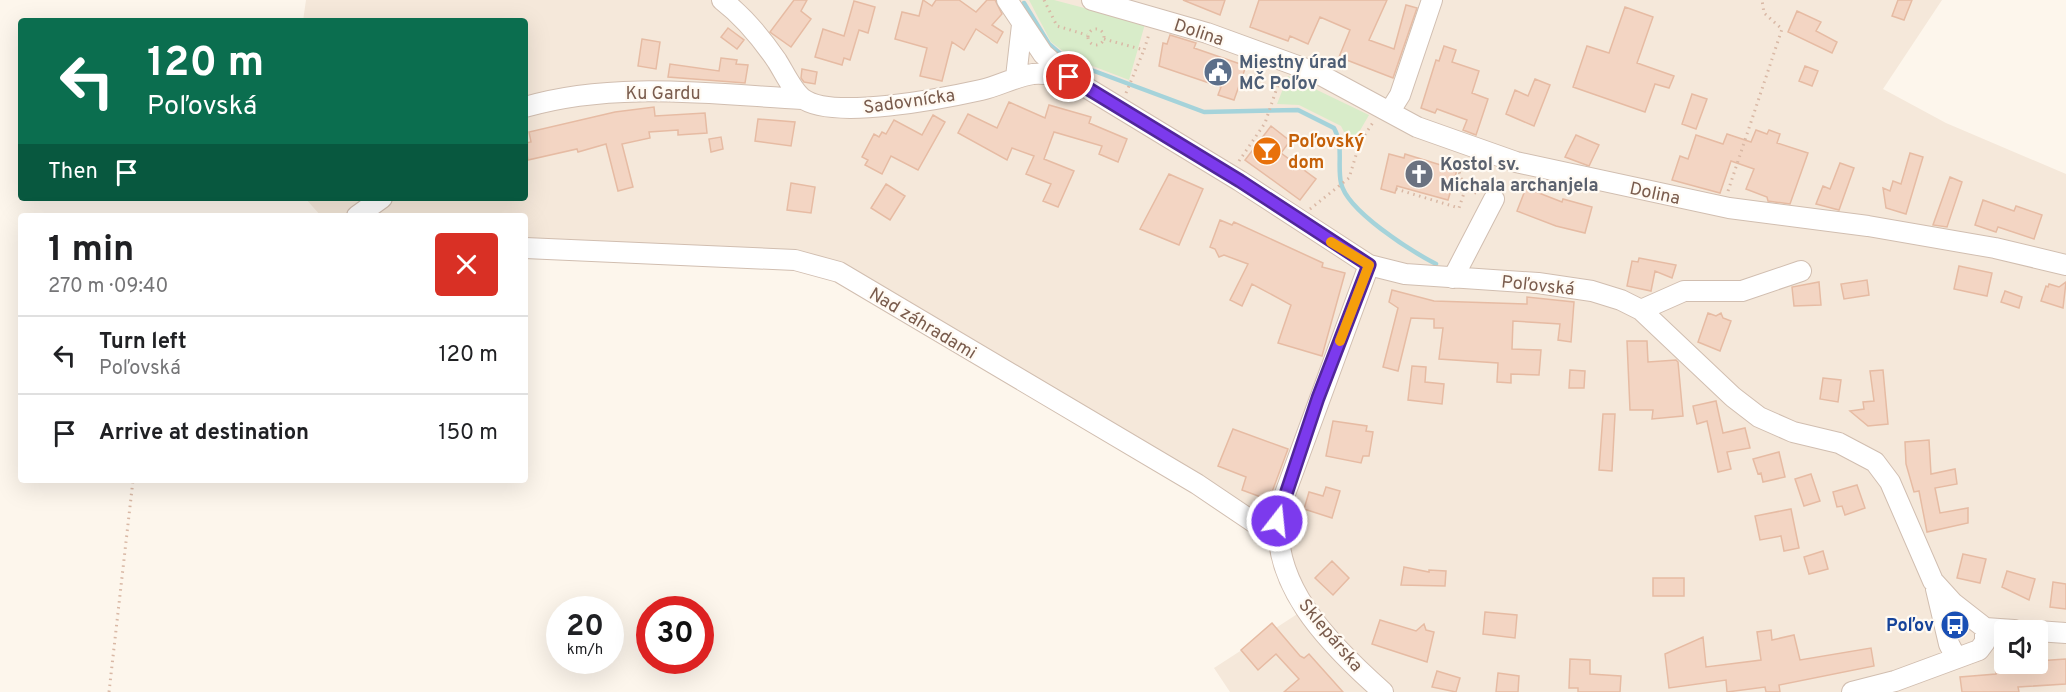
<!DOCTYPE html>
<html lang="en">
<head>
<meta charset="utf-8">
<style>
	:root { --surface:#fff; --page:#f2f2f2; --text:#202124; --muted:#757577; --line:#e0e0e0 }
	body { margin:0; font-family:Overpass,sans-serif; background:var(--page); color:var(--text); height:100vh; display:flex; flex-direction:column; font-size:22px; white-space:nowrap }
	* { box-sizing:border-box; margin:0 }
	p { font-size:20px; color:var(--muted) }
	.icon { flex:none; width:33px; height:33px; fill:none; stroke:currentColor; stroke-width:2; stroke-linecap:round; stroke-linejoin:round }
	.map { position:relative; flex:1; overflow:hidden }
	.side { position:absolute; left:18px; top:213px; width:510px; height:270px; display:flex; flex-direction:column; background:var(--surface); border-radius:6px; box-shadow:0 6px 24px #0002 }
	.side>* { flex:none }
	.hud { position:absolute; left:18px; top:18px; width:510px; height:183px; border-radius:6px; box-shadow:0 6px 24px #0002; background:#0b6e4f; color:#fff; overflow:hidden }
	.controls { position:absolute; left:1994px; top:620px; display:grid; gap:12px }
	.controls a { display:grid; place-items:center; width:54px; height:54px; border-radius:6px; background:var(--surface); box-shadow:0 6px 24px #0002; font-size:30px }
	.speed { position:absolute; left:546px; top:596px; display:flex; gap:12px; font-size:30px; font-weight:700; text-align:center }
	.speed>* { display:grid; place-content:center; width:78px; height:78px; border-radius:50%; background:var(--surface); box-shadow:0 6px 24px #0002; line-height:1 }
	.speed small { font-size:15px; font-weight:400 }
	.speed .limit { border:9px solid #d22; background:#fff; color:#111 }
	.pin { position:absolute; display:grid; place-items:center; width:51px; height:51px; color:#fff; margin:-26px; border:3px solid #fff; border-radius:50%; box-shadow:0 2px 6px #0007 }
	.me { position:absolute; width:66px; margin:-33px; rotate:16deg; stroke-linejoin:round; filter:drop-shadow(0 0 4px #0008) }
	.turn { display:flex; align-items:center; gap:21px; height:126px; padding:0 30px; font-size:27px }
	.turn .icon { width:78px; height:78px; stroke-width:2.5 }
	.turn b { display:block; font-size:42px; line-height:51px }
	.then { display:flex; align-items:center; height:57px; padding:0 30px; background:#0003; gap:12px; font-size:22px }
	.round { display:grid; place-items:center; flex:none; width:63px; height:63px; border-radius:6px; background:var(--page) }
	.overview { display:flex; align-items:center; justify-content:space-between; height:102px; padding:0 30px }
	h1 { font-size:36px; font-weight:700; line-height:45px }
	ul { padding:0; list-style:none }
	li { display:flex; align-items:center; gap:18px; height:78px; padding:0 30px; border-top:2px solid var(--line) }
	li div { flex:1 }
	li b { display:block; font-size:22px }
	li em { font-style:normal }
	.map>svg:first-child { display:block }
	.residential { fill:#f5e8da; fill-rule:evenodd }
	.green { fill:#d8ecc9 }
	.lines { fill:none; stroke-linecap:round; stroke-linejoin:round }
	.stream { stroke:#a5d3da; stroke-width:4.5 }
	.building { fill:#f3d5c3; stroke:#e6bba3; stroke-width:1.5 }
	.minor-casing { stroke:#d1beb0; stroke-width:22 }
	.path { stroke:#d9b8a5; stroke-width:3; stroke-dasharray:1.5 4.5; stroke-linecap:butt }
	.minor { stroke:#fff; stroke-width:20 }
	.route-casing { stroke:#51269a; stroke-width:15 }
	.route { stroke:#7c3aed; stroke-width:10 }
	.slow { stroke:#f59e0b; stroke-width:10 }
	.labels { text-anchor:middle; stroke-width:4.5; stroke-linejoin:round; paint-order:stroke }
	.street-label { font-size:18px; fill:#7a5c4d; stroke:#fffaf3 }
	.service-label { font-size:18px; font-weight:bold; fill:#4e5e75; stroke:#fffaf3; text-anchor:start }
	.food-label { font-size:18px; font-weight:bold; fill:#c56008; stroke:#fffaf3; text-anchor:start }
	.worship-label { font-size:18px; font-weight:bold; fill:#5b616d; stroke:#fffaf3; text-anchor:start }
	.transit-label { font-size:18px; font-weight:bold; fill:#164399; stroke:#fffaf3; text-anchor:end }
</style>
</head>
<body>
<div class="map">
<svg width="2066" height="692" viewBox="0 0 2066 692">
	<rect width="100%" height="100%" fill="#fdf6ec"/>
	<!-- residential -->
	<path class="residential" d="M306,0H1942L1883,89L1946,123L2066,174V692H1230L1214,668L1305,609L1277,537L805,263L525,245V216H321L305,198H525V21H303ZM2004,630H2037V663H2004Z"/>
	<!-- green -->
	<path class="green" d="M1029,0H1054L1145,24L1129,80L1072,58L1051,42Z
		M1288,76L1369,115L1351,146L1341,126L1299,105L1277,104Z"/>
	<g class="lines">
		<!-- stream -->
		<path class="stream" d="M1024,3L1049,44L1070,62L1204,112L1298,110L1334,128C1344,146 1337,164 1341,183C1347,211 1411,251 1436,264"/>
	</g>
	<!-- building -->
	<path class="building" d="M794,0H807L801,11L811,19L791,47L770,32Z
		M923,0L932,6L936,0H959L976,12L987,0H995L1002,14L992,25L1003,32L997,43L976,29L964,50L952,42L942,81L920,76L927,48L895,39L902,12L919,16Z
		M1183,0H1225L1220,15Z
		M1259,0H1387L1369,40L1394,49L1406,5L1417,8L1393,78L1339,57L1350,30L1320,17L1308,44L1290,36L1288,41L1250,27Z
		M1898,0H1912L1904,20L1892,16Z
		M854,1L875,7L868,33L859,30L850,60L844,58L842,65L815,57L823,29L844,36Z
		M1625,7L1653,17L1637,63L1674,76L1669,88L1655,84L1645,112L1573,87L1587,46L1609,53Z
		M1797,11L1821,22L1816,31L1837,42L1832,53L1788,32Z
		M728,28L744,40L737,49L721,37Z
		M1170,35L1196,43L1194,48L1246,66L1234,100L1218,95L1221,87L1159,66L1163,43L1167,44Z
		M642,39L660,42L656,69L638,66Z
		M1444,46L1456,50L1452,62L1479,71L1472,93L1488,99L1476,135L1463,130L1467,120L1437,109L1435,113L1421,108L1436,60L1439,61Z
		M721,58L737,60L736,64L748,65L745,83L668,77L670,64L719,71Z
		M1805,66L1818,71L1812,86L1799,81Z
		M802,69L817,72L815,84L804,82L801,78Z
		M1535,79L1550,85L1534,126L1506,114L1515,90L1528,96Z
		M1692,94L1707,99L1696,129L1682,124Z
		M1009,102L1045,118L1049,105L1091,117L1089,123L1127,139L1118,162L1099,154L1102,146L1054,132L1044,159L1074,171L1058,207L1043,201L1051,184L1026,174L1034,156L1012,148L1007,160L958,133L968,114L997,128Z
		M654,107L655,116L705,113L707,133L678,135V130L649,132L650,138L622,144L633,187L618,191L606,144L578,152L577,149L528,160L525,143L531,142L529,132L615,112Z
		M933,115L945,122L918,170L891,156L882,174L865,165L868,160L862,157L874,134L879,137L882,132L886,134L894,120L922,135Z
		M758,119L795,122L791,146L755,141Z
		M1271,126L1290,141L1281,153L1316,179L1300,200L1245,160Z
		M1756,130L1767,134L1769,130L1780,134L1777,143L1808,153L1790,204L1768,201L1767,197L1746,189L1754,169L1731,161L1720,193L1672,180L1680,156L1688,159L1696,135L1723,144L1727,134L1751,142Z
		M1576,135L1599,145L1589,166L1565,157Z
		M721,137L723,149L711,152L709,139Z
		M1910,153L1923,157L1906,214L1886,208L1883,188L1890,191L1893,181L1901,184Z
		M1389,154L1404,158L1405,154L1457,170L1448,200L1397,186L1395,193L1381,189Z
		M1840,163L1854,168L1839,210L1816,204L1823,186L1830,189Z
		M1169,174L1203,189L1179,245L1140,229Z
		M1950,177L1962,182L1947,227L1933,225Z
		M791,183L815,187L811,213L787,210Z
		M886,184L905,196L890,220L871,208Z
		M1526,188L1562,202L1563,199L1592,207L1585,233L1556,226L1517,211Z
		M1983,200L2014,211L2016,206L2042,215L2034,239L1998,227L1996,232L1975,225Z
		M1220,220L1232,225L1234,222L1323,263L1322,267L1345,273L1322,356L1278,343L1291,305L1252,284L1242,306L1230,300L1248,264L1224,255L1219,257L1215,249L1210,247Z
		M1639,258L1676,265L1672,278L1655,271L1651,291L1627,286L1632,261L1638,262Z
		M1959,266L1992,273L1987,296L1954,289Z
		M1867,280L1869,295L1844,299L1841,284Z
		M1819,282L1821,305L1794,306L1792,287Z
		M2066,282L2063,308L2041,301L2046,286L2048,287L2049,284L2059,287Z
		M1392,290L1434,301L1527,304V297L1574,302L1571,342L1558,340L1560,324L1513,321L1512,349L1541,350L1539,375L1511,374V383L1497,382L1498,363L1439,359L1443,328H1434V319L1411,318L1398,371L1383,367L1398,308L1389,302Z
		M2005,291L2022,297L2019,308L2001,302Z
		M1708,313L1716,316L1721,313L1723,318L1731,321L1720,351L1698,342Z
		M1627,341H1647L1648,362L1676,360L1678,362L1683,416L1652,419L1653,410H1630Z
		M1412,366L1426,367L1425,382L1444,384L1442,404L1408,400Z
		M1570,370L1585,371L1584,388H1569Z
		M1883,370L1888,424L1868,426L1850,411L1864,409L1863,402L1874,401L1870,371Z
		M1823,378L1841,380L1838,402L1820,399Z
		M1716,401L1723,433L1745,428L1750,448L1727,452L1731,469L1718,472L1707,421L1697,424L1693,406Z
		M1603,414H1615L1612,471L1599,470Z
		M1333,421L1367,426L1366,431L1373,432L1369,456H1363L1361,463L1326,456Z
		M1233,429L1288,449L1269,500L1242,490L1246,477L1218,466Z
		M1929,440L1931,474L1955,469L1957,484L1935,488L1940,513L1968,508V523L1927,532L1919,491L1914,492L1906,464L1905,442Z
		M1779,452L1785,477L1763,482L1761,473L1758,474L1753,459Z
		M1811,474L1820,501L1804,506L1795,479Z
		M1857,485L1865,508L1845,515L1842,506L1837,507L1833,492Z
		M1326,487L1340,491L1332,518L1304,509L1309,492L1323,496Z
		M1791,509L1799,548L1784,551L1781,536L1760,540L1755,516Z
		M1823,551L1828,569L1809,574L1804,557Z
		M1963,554L1986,559L1980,583L1957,578Z
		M1332,561L1349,578L1333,595L1315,578Z
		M1404,567L1429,572V570L1446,571L1445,586L1401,585Z
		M2007,571L2035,579L2029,600L2002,587Z
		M1653,578H1684V596H1653Z
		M2053,582L2066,584V609L2050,607Z
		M1485,612L1517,615L1515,638L1483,634Z
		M1380,620L1416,631L1424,624L1426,630L1434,632L1427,662L1372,644Z
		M1272,623L1300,656L1304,658L1309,654L1343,692H1284L1299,679L1276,654L1258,670L1241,650Z
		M1771,630L1772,640L1794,635L1800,660L1871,648L1874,666L1779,685L1780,692H1766L1765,687L1727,692L1726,680L1669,688L1665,654L1703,637L1706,667L1761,660L1757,632Z
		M1570,659L1590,660V674L1621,676L1620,692H1578V688H1569Z
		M2066,659V684L2018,687L2019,692H1962L1960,677L1996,674V670L2026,668V663H2037V661Z
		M1437,671L1460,678L1456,692L1432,687Z
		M1498,673L1519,676L1518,692H1496Z"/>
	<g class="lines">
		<!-- minor casing -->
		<g class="minor-casing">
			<path id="minor" d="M722,0C743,16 762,39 777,61C784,72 792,90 802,98C831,121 945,98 981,90C999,86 1014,77 1033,74C1045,73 1057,75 1069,77
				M1007,0L1043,54L1069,77L1240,181L1369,265L1405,274L1538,283L1592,291L1621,300L1641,310L1733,397L1759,417L1793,432L1839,443L1875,462L1890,482L1933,581L1953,603L1985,628L2014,630
				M1092,0L1207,33L1317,73L1417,127L1516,162L1729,208L1868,226L1995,248L2066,265
				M1016,77L1022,25
				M525,107C613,81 712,94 802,99
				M1390,111L1400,95L1432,0
				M357,216L382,198
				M525,248L795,260L839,272L1197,484L1277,538
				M1369,265L1282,502C1262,579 1331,646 1383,692
				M1453,278L1494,199
				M1641,310L1684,291H1742L1801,271
				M1936,589L1949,644L1956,658
				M2037,631L2066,633
				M1852,692L1895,681L1979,650L1985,642V628"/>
		</g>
		<!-- path -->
		<path class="path" d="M1044,0L1057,26L1087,35
			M1088 37a8 8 0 1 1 16 0a8 8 0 1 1-16 0Z
			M1104,39L1144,50L1149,34
			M1126,93L1144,50
			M1239,161L1265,123L1281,76
			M1452,185L1479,194
			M1396,189L1459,208L1465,190L1455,159
			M1728,191L1782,29L1764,13L1762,0
			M1310,209L1349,178L1360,142L1374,121
			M109,692L133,480"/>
		<!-- minor -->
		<use href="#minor" class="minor"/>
	</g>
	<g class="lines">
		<!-- route casing -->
		<g class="route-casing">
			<path id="route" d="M1069,77L1240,181L1369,265L1318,398L1277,521"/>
		</g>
		<!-- route -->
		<use href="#route" class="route"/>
		<!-- slow -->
		<path class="slow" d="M1331,242L1369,265L1340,341"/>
	</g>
	<!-- icons -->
	<defs>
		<g id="civic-disc" transform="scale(1.5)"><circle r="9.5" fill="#5c6f8a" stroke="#fffaf3"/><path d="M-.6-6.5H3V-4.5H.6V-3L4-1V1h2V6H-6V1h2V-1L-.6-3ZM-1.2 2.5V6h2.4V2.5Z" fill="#fff"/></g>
		<g id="bar-disc" transform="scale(1.5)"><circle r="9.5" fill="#e8710a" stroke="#fffaf3"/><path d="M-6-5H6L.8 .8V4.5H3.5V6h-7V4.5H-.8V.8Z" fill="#fff"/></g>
		<g id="church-disc" transform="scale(1.5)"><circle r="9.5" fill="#6b7280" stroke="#fffaf3"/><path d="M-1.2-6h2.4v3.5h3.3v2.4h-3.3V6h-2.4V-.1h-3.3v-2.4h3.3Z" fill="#fff"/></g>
		<g id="bus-disc" transform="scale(1.5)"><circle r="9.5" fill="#1a4fb4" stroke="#fffaf3"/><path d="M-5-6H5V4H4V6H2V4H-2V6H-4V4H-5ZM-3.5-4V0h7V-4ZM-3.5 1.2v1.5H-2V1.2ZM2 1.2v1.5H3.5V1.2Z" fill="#fff"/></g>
	</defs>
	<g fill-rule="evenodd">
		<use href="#civic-disc" x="1218" y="72"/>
		<use href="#bar-disc" x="1267" y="151"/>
		<use href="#church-disc" x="1419" y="174"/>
		<use href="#bus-disc" x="1955" y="625"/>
	</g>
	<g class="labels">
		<!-- street labels -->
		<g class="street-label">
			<text transform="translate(1199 32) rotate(18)" y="6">Dolina</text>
			<text x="663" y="99">Ku Gardu</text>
			<text transform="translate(909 101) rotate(-8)" y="6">Sadovnícka</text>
			<text transform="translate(1655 193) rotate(12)" y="6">Dolina</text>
			<text transform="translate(1538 285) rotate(6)" y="6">Poľovská</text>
			<text transform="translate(923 323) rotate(31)" y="6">Nad záhradami</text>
			<text transform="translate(1331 635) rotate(50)" y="6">Sklepárska</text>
		</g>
		<!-- service labels -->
		<g class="service-label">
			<text x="1239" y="68">Miestny úrad<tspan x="1239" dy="21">MČ Poľov</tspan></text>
		</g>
		<!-- food labels -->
		<g class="food-label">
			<text x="1288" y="147">Poľovský<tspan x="1288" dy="21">dom</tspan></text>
		</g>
		<!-- worship labels -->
		<g class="worship-label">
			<text x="1440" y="170">Kostol sv.<tspan x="1440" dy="21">Michala archanjela</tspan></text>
		</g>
		<!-- transit labels -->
		<g class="transit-label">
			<text x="1934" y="631">Poľov</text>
		</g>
	</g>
</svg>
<div class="controls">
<a><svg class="icon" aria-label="sound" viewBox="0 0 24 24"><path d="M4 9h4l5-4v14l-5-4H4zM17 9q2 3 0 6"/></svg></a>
</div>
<div class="speed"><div>20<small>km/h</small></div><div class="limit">30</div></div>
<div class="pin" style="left:1069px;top:77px;background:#d93025"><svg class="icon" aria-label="arrive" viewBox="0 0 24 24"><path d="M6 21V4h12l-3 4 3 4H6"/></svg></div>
<svg class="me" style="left:1277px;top:521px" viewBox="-20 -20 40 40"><circle r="17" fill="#7c3aed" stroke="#fff" stroke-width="3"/><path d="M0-11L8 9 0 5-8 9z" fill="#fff"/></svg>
<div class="hud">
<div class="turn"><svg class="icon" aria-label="left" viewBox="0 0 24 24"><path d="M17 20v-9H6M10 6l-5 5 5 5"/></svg><div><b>120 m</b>Poľovská</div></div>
<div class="then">Then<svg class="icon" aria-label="arrive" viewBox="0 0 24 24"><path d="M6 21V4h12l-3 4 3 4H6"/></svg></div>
</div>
<section class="side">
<div class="overview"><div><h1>1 min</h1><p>270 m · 09:40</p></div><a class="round" style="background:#d93025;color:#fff"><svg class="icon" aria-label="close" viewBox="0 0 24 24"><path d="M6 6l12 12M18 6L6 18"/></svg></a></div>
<ul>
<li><svg class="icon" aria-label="left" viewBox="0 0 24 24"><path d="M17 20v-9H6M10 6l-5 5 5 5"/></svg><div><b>Turn left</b><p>Poľovská</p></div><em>120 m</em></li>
<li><svg class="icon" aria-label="arrive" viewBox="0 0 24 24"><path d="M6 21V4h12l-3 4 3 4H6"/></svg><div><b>Arrive at destination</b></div><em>150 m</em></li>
</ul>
</section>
</div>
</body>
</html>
